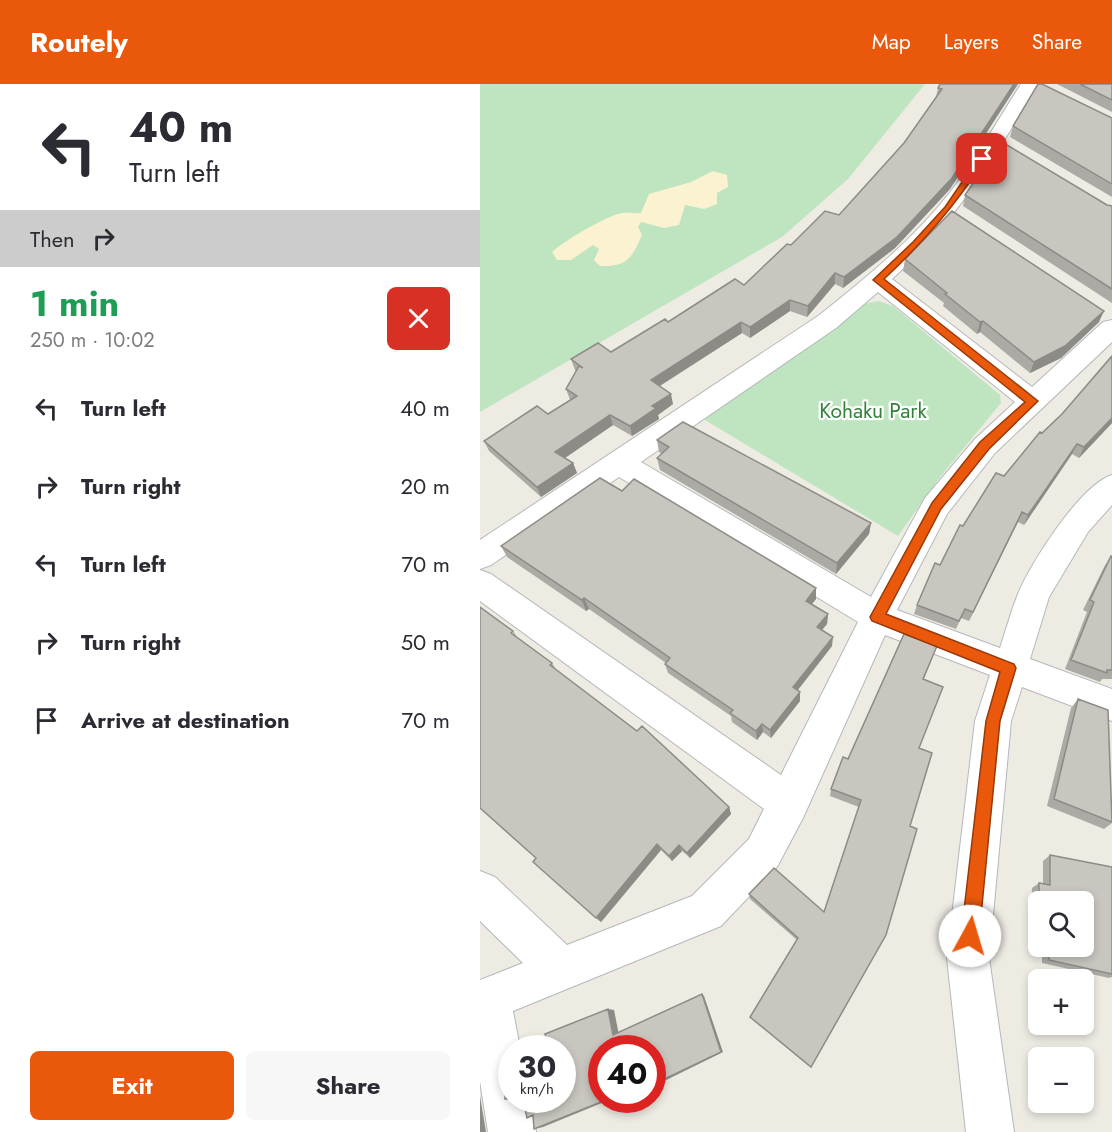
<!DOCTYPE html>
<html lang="en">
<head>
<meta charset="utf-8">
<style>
	:root { --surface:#fff; --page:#f7f7f7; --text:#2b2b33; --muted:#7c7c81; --accent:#ea580c }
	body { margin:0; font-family:Jost,sans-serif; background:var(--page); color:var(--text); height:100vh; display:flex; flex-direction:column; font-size:22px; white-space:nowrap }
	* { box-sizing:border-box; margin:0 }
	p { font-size:20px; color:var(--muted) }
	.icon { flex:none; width:33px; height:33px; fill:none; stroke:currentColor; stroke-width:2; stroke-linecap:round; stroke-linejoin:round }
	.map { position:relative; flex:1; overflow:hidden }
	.details { display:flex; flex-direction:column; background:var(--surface); width:480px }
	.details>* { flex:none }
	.hud { background:#fff; color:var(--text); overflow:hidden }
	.controls { position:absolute; left:548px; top:807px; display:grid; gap:12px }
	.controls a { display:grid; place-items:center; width:66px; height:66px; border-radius:9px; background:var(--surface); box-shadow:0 3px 9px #0003; font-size:30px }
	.speed { position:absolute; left:18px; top:951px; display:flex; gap:12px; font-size:30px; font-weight:700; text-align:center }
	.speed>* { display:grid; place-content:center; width:78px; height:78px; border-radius:50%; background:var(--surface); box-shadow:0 3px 9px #0003; line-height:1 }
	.speed small { font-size:15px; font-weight:400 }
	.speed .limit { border:9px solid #d22; background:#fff; color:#111 }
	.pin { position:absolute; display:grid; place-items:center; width:51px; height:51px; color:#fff; margin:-26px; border-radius:12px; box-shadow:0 3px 9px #0006 }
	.me { position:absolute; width:66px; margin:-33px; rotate:6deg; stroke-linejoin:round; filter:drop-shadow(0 0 4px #0008) }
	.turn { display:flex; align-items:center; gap:21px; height:126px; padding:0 30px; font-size:27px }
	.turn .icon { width:78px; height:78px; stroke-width:2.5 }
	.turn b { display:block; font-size:42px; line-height:51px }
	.then { display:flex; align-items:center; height:57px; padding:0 30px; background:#0003; gap:12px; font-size:22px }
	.round { display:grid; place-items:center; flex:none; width:63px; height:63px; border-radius:9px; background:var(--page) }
	.overview { display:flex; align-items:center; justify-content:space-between; height:102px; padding:0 30px }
	h1 { font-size:36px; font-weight:700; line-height:45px; color:#1e9e55 }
	.button { display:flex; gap:12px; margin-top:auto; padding:12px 30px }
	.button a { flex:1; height:69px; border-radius:9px; background:var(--accent); color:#fff; font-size:24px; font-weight:700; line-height:69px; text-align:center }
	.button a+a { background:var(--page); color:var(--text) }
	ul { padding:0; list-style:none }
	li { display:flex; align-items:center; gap:18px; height:78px; padding:0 30px }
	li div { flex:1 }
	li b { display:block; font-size:22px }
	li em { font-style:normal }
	header { display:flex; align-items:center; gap:36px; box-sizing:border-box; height:84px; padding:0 30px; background:var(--accent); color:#fff }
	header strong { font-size:28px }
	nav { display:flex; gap:33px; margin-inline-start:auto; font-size:21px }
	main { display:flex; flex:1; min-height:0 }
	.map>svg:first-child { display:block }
	.green { fill:#bee5c0 }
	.sand { fill:#faf2d0 }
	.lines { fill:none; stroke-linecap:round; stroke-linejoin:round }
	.minor-casing { stroke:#b5b8bc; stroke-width:2 }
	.minor { fill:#fff; fill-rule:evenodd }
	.wall { fill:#acaaa4 }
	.shaded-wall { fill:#8c8b86 }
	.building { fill:#c8c6bf; stroke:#8c8b86; stroke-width:1.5 }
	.route { fill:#ea580c; stroke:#983908; stroke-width:1.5 }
	.labels { text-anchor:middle; stroke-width:4.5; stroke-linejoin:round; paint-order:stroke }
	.park-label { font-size:21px; fill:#33813b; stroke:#fff }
</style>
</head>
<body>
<header>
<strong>Routely</strong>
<nav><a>Map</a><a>Layers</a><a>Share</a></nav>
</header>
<main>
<section class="details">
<div class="hud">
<div class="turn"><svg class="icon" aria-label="left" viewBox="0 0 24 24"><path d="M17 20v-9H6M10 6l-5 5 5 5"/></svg><div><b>40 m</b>Turn left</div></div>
<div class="then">Then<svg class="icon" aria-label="right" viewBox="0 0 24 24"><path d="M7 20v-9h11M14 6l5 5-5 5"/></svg></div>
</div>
<div class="overview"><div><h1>1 min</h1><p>250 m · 10:02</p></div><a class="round" style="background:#d93025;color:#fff"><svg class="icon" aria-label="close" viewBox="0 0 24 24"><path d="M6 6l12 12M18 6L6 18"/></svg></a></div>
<ul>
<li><svg class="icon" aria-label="left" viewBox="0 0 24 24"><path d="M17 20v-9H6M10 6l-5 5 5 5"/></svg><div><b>Turn left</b></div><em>40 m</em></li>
<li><svg class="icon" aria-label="right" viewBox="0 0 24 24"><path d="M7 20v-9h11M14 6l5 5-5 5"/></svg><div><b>Turn right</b></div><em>20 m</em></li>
<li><svg class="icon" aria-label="left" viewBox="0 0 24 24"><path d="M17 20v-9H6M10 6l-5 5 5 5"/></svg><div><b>Turn left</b></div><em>70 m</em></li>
<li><svg class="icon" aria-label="right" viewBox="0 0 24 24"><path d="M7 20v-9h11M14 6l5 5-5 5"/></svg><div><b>Turn right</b></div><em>50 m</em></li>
<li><svg class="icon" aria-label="arrive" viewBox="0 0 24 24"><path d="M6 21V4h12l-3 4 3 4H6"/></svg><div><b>Arrive at destination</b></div><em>70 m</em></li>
</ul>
<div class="button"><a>Exit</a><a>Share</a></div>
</section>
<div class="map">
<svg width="632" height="1048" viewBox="0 0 632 1048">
	<rect width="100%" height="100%" fill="#edebe2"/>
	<!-- green -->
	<path class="green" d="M0,0H445L368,95L302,153L0,328Z
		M399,217L413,222L520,311L521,319L460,393L418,452L220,333L379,221Z"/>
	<!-- sand -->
	<path class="sand" d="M233,87L247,91L248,103L237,109V120L224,125L205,121L199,141L184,144L161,138L158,143L162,151C152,174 147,183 120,182L114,176L119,165L113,161L91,176H77L72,168C84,157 126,132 142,129C148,128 155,130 161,129L169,110L211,98Z"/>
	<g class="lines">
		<!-- minor casing -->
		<g class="minor-casing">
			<path id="minor" d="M541,0H559C514,73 476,138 412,195L552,303L623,238L632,236V258L515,369L467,430L417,526L520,564C526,546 531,527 538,510C550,480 601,400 632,391V421L608,448L569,513L550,575L632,605V637L542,603L531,637L509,874L534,1048H486L467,874L495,637L510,591L405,551L323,734L297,783L241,842L33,927L40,964H32V1016H50L56,1048H8L0,997V896L43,879L0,837V787L15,793L87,861L212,812L269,755L284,725L0,517V486L11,490L301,691L378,538L139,393L11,481L0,485V456L338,232C386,194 433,156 471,107C497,73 518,36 541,0ZM398,208L535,318L495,355L445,414L391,513L161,378L356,244Z"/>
		</g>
		<!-- minor -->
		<use href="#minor" class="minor"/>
	</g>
	<!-- wall -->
	<path class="wall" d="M460,0H538L470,105L415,164L363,204L355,200L327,233L310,227L270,254L262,249L180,302L193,320L178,331L179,335L152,352L133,341L85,374L93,379L97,389L61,413L9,367L4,357L68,330L90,316L86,305L96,287L95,286L91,275L131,268L188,238L264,201L311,161L359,131L424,59L456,13L458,4Z
		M577,0H632V28Z
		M632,34V113L530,53L533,42Z
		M485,111L632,122V219L483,122Z
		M425,175L619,238L581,274L550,289L500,248L497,250L463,222L464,219L423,187Z
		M582,330L632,339L599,374L592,370L544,441L538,438L489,537L481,534L476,545L434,530L437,521L483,442L562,349Z
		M177,356L391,439L389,450L356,490L180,386L177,374L182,370L179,368Z
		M142,407L336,504V515L332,520L348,530L347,540L342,546L352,562L318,606L320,608V617L291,654L283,648L277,656L252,638L251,632L188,589L185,580L186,579L109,525L106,527L27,473L21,462Z
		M631,472H632V595H622L620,598L585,585L607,528L603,526L624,483Z
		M33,547L37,553L72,579L77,587L249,723L251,730L210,774L202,767L192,777L181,766L121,838L56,774Z
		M457,562L444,595L439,664L430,742L317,856L270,815L269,810L344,828L379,723L350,712L351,705L368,675Z
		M598,615L632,738V739L624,745L567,722L591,624Z
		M570,771L632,783V893L629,894L562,879V862H603V818H558V849L551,848L552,804L559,799L563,800V777Z"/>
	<!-- shaded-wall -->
	<path class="shaded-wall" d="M534,0H538L470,105L415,164L363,204L364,193Z
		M355,189V200L327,233L328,222Z
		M310,216V227L270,254V243Z
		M624,227L619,238L581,274L550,289L554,278Z
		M503,237L500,248L497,250L500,238Z
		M261,238L262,249L173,306L171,296Z
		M191,310L193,320L178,331L179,335L152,352L150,342L172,322Z
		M130,331L133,341L79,378L75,368Z
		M632,334V339L599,374L604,363Z
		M597,360L592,370L544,441L548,431Z
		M93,379L97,389L61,413L57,403Z
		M542,428L538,438L489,537L493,528Z
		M391,439L389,450L356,490L357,479Z
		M336,504V515L326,527V517Z
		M104,514L109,525L106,527L102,516Z
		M348,530L347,540L336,553L337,543Z
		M353,553L352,562L313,612V603Z
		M320,608V617L291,654L290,646Z
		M282,640L283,648L277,656L276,647Z
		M249,723L251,730L210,774L207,769Z
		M177,760L181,766L121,838L116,834Z
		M199,761L202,767L192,777L189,772Z
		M222,910L224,912L243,968L172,1003Z
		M128,925L134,926L139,951H133Z
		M0,1012L6,1048H0Z
		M126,1016H129L63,1043L54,1045Z"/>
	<!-- building -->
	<path class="building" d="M460,0H534L472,94L417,153L364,193L355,189L328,222L310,216L270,243L261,238L171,296L191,310L172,322L176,324L150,342L130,331L75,368L93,379L57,403L4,357L57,322L68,330L97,312L86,305L99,282L103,284L91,275L118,259L131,268L185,235L188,238L255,195L264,201L307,160L311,161L345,127L359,131L424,59L462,5L458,4Z
		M558,0H562L632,34V100L533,42Z
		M600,0H632V16Z
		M522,58L627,121L632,122V205L485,111Z
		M472,127L624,227L585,262L554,278L503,237L500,238L465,210L467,209L425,175Z
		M632,272V334L604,363L597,360L548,431L542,428L493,528L485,525L479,537L437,521L455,479L460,481L480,441L483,442L516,389L524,392L560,348L562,349L582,330Z
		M203,338L391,439L357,479L177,374L189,363L177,356Z
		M120,394L142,407L154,395L336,504L326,517L348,530L337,543L353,553L313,603L320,608L290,646L282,640L276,647L250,629L253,626L185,580L190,574L104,514L102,516L21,462Z
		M631,472H632V586H627V589L591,576L614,518L610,516Z
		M0,523L33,547L31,549L72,579L70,581L157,647L162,642L249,723L207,769L199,761L189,772L177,760L116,834L53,778L56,774L0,724Z
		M424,550L457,562L443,595L463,603L439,664L452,669L430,742L437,745L406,851L331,983L270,933L318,854L269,810L294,784L344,828L381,716L351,705L363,673L368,675Z
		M598,615L628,626L632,738L574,715Z
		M570,771L632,783V890L569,876V862H603V818H559V799L570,801Z
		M222,910L241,968L172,1001V964H122V1016H126L54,1045L53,1031L47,1034L43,1016H82V964H68L65,950L128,925L133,951Z
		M32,1004V1015H25V1007Z"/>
	<!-- route -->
	<path class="route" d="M499,73L506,75C474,122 446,156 404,195L558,317L509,365L461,425L406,530L534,580L536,584L520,637L499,852L496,858L490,861L484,858L481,852L506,637L520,588L392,537L390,533L452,419L500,358L545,318L393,196L433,158L465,123Z"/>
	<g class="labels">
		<!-- park labels -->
		<g class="park-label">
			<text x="393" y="334">Kohaku Park</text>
		</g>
	</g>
</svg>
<div class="controls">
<a><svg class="icon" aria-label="search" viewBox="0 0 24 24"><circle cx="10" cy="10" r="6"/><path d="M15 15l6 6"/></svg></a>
<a>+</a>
<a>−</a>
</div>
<div class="speed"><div>30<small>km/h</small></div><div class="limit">40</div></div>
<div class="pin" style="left:502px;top:75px;background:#d93025"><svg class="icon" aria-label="arrive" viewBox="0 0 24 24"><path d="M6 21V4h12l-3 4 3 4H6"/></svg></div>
<svg class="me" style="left:490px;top:852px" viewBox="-20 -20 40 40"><circle r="19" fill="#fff"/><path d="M0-13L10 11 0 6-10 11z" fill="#ea580c"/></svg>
</div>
</main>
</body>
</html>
